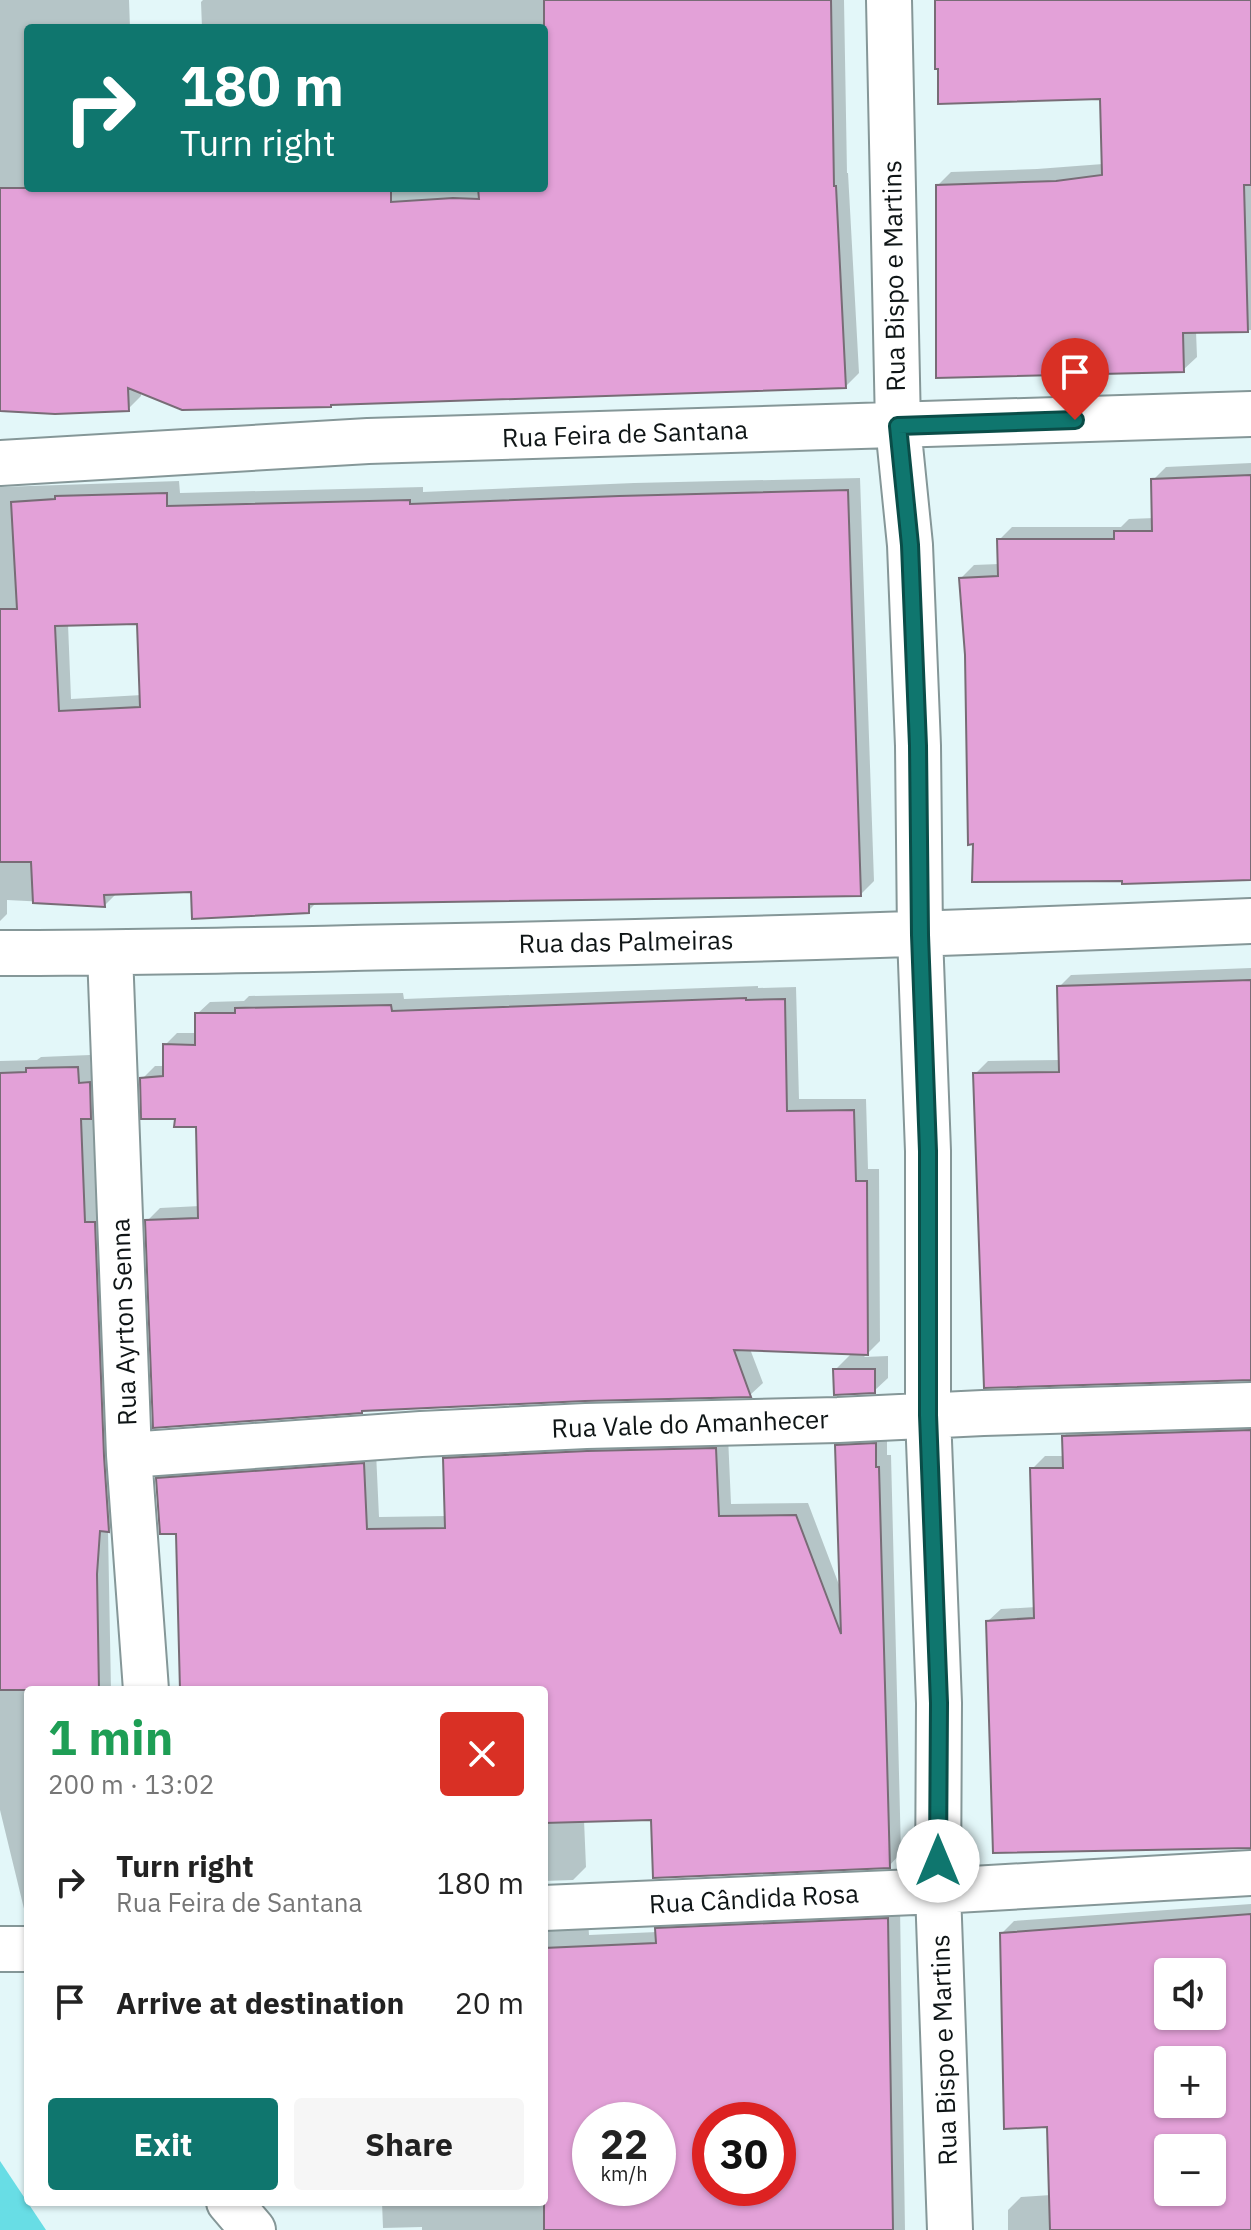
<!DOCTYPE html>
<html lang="en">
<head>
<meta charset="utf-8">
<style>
	:root { --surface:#fff; --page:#f6f6f6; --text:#222; --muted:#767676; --accent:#0f766e }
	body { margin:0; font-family:"IBM Plex Sans",sans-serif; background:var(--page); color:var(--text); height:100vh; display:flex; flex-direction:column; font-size:30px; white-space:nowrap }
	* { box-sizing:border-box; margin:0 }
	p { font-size:26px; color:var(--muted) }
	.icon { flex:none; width:44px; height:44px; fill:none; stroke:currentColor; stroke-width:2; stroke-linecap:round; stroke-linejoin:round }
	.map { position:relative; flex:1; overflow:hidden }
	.panel { position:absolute; left:24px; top:1686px; width:524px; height:520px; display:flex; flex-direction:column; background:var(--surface); border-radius:8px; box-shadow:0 2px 6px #0004 }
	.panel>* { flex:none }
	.hud { position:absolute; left:24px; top:24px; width:524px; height:168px; border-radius:8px; box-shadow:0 2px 6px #0004; background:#0f766e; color:#fff; overflow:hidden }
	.buttons { position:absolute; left:1154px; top:1958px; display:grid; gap:16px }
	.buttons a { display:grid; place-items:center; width:72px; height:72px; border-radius:8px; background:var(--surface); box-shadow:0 2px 6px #0004; font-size:40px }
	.speed { position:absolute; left:572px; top:2102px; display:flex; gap:16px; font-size:40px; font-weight:700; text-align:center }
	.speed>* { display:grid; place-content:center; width:104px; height:104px; border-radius:50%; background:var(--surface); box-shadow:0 2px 6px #0004; line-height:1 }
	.speed small { font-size:20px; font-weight:400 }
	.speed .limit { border:12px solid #d22; background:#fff; color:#111 }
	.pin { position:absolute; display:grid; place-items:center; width:68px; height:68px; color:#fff; margin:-82px -34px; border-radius:50% 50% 50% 0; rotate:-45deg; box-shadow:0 0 8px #0007 }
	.pin .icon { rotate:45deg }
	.me { position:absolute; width:88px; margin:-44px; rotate:0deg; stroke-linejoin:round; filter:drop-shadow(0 0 6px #0008) }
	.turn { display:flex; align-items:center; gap:28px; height:168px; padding:0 24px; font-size:36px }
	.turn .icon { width:104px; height:104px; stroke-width:2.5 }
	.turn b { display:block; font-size:56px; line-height:68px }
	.round { display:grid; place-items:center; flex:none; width:84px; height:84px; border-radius:8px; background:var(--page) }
	.head { display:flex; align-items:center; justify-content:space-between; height:136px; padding:0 24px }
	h1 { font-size:48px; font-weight:700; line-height:60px; color:#1e9e55 }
	.action { display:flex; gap:16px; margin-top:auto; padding:16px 24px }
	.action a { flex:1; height:92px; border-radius:8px; background:var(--accent); color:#fff; font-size:32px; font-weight:700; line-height:92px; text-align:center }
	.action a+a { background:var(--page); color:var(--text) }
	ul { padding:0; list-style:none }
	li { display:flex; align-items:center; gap:24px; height:120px; padding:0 24px }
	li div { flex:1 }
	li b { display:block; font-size:30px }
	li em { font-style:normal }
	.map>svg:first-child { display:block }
	.water { fill:#68dde5 }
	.shadow { fill:#0003; fill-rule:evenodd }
	.building { fill:#e3a1d8; stroke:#786c76; stroke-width:2; fill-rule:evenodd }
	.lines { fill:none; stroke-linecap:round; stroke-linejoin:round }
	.minor-casing { stroke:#859798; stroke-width:48 }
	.minor { stroke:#fff; stroke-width:44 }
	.route-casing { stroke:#0a4d48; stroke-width:20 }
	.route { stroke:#0f766e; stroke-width:14 }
	.labels { text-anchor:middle; stroke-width:8; stroke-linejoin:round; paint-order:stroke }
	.street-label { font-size:26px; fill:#0f1516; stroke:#fff }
</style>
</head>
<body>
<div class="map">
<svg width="1251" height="2230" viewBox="0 0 1251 2230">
	<rect width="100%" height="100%" fill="#e3f7f9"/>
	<!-- water -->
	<path class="water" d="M0,2161L46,2230H0Z"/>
	<!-- shadow -->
	<path class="shadow" d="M0,0H129L130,28H28V188H544V28H202L201,2L203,0H844L847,173H848L859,373L846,386L141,391V396L128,409L0,410Z
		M937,0H1251V330L1196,331L1197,357L1183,370L938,185L951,172L1037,169L1103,164L1102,96Z
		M1251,463V878L967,655L961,578L974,565L999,564V540L1012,527H1121L1129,519L1154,518L1153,480L1166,467Z
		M860,478L874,881L861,894L317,902L308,911L193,890L117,893L105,905L7,900V914L0,921V487L179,481L180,493L423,487V492L634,483ZM139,622L142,695L71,699L68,624Z
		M1251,968V1378L975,1074L988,1061L1061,1060L1059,987L1071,975Z
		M758,986V988L796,987L799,1099H866L868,1169H879L880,1341L864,1357L888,1356V1378L874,1391L835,1370L852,1353L750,1349L763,1383L750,1395L585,1399L363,1409L147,1221L160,1208L200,1206L198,1125L177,1117L142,1079L155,1066H165V1045L177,1033H197V1014L210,1002L244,1001L249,996L403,993L404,999Z
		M90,1055L91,1071L102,1070L103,1105L93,1114L97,1210H107L121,1517L108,1531L111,1690H28V1917H26L0,1810V1061L37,1060L41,1057Z
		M1251,1418V1846L988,1621L1001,1609L1036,1607L1032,1469L1045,1456H1065L1064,1436L1077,1424Z
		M887,1432V1455H891L901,1853L889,1866L653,1818L584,1820L586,1867L573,1880L544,1881V1690H179L182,1687L178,1532L158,1479L170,1466L376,1452L379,1517L447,1516L445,1459L458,1446L728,1436L731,1504L808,1503L841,1590L837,1446L850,1433Z
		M1251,1904V2230H1008V2210L1021,2197L1051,2195L1049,2124L1002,1933L1014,1921ZM1168,1972H1212V2016H1168ZM1168,2060H1212V2104H1168ZM1168,2148H1212V2192H1168Z
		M900,1907L905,2230H422V2227L383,2228L382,2202H544V1917L588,1920L589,1935L657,1932V1929L670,1916ZM590,2120H658V2188H590ZM710,2120H778V2188H710Z"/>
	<!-- building -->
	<path class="building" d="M544,0H831L834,186H836L846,388L331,405V407L182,410L128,388L129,411L55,414L0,411V188H391V202L453,198L479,199L478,188H544Z
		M935,0H1251V185H1244L1248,332L1183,333L1184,372L936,378V185L1056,181L1102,175L1100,99L938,104V69H935Z
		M1251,475V880L1122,884V881L972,882L973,844L968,845L965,655L959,578L998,576L997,539H1114V531H1152L1151,479Z
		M848,490L861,896L309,904V913L192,919L191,892L104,895L105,907L33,903L31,862H0V609H17L11,502L55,499V496L167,493V506L410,500V504L619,496ZM137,624L140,707L59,711L55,626Z
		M1251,980V1380L984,1388L973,1073L1059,1072L1057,986Z
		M746,998V1000L785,999L787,1111L854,1110L856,1181H867L868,1355L734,1350L751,1397L585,1401L362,1411V1413L153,1428L145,1220L198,1218L196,1127H174L175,1119H141L140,1078L163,1076V1044L195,1045V1013H235V1008L391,1005L392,1011Z
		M78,1067L79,1083L90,1082L91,1119H81L85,1222H95L104,1456L109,1532L100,1531L97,1574L99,1690H0V1073L26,1072V1068Z
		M833,1369H875V1393L834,1395Z
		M1251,1430V1848L993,1853L986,1621L1034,1618L1030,1468H1063L1062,1436Z
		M876,1443V1467H879L890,1868L653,1878L651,1820L544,1823V1690H180L176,1534H160L156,1478L364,1463L367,1529L445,1528L443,1458L587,1451L716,1448L719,1516L796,1515L841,1634L835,1445Z
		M1251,1914V2230H1050L1047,2127L1004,2129L1000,1933ZM1168,1972H1212V2016H1168ZM1168,2060H1212V2104H1168ZM1168,2148H1212V2192H1168Z
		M888,1918L893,2230H544V1948L656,1943L655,1928ZM590,2120H658V2188H590ZM710,2120H778V2188H710Z"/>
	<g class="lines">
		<!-- minor casing -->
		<g class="minor-casing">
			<path id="minor" d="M889,0L898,426L910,545L918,746L920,935L928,1151V1415L939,1703L938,1891L950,2230
				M0,463L368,441L1251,414
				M0,953C134,953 268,950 402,947C685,942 968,933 1251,921
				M110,953L129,1455L146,1690
				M129,1455L421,1434L586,1426L838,1420L983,1413L1251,1405
				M544,1908L938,1891L1251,1873
				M0,1949H28
				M229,2202L253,2230"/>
		</g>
		<!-- minor -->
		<use href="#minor" class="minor"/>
	</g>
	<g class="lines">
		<!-- route casing -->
		<g class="route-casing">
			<path id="route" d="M938,1861L939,1703L928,1415V1151L920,935L918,746L910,545L898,426L1075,420"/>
		</g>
		<!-- route -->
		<use href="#route" class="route"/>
	</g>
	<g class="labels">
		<!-- street labels -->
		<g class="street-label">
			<text transform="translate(894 276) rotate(-91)" y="9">Rua Bispo e Martins</text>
			<text transform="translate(625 434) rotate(-2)" y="9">Rua Feira de Santana</text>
			<text transform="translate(626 942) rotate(-1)" y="9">Rua das Palmeiras</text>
			<text transform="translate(124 1322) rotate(-92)" y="9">Rua Ayrton Senna</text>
			<text transform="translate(690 1424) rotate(-2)" y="9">Rua Vale do Amanhecer</text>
			<text transform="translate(754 1899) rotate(-3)" y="9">Rua Cândida Rosa</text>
			<text transform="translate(944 2050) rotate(-92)" y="9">Rua Bispo e Martins</text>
		</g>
	</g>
</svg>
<div class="buttons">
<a><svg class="icon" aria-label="sound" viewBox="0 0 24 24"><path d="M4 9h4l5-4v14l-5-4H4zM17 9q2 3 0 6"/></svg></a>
<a>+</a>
<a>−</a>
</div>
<div class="speed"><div>22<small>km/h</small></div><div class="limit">30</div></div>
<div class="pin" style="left:1075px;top:420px;background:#d93025"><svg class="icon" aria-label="arrive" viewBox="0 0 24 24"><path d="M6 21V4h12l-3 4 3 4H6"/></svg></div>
<svg class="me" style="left:938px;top:1861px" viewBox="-20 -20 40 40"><circle r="19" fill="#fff"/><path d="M0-13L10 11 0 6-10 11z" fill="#0f766e"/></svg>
<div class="hud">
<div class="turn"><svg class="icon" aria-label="right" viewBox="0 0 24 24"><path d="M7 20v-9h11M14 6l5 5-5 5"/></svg><div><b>180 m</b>Turn right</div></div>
</div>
<section class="panel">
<div class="head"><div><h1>1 min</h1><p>200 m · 13:02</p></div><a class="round" style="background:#d93025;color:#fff"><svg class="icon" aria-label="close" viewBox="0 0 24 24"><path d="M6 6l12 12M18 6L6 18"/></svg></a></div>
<ul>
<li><svg class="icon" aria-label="right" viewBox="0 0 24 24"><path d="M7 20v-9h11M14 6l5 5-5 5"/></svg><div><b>Turn right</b><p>Rua Feira de Santana</p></div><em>180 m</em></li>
<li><svg class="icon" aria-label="arrive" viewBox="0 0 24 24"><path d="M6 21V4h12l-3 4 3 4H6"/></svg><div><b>Arrive at destination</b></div><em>20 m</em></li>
</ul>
<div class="action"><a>Exit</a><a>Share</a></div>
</section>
</div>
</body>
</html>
